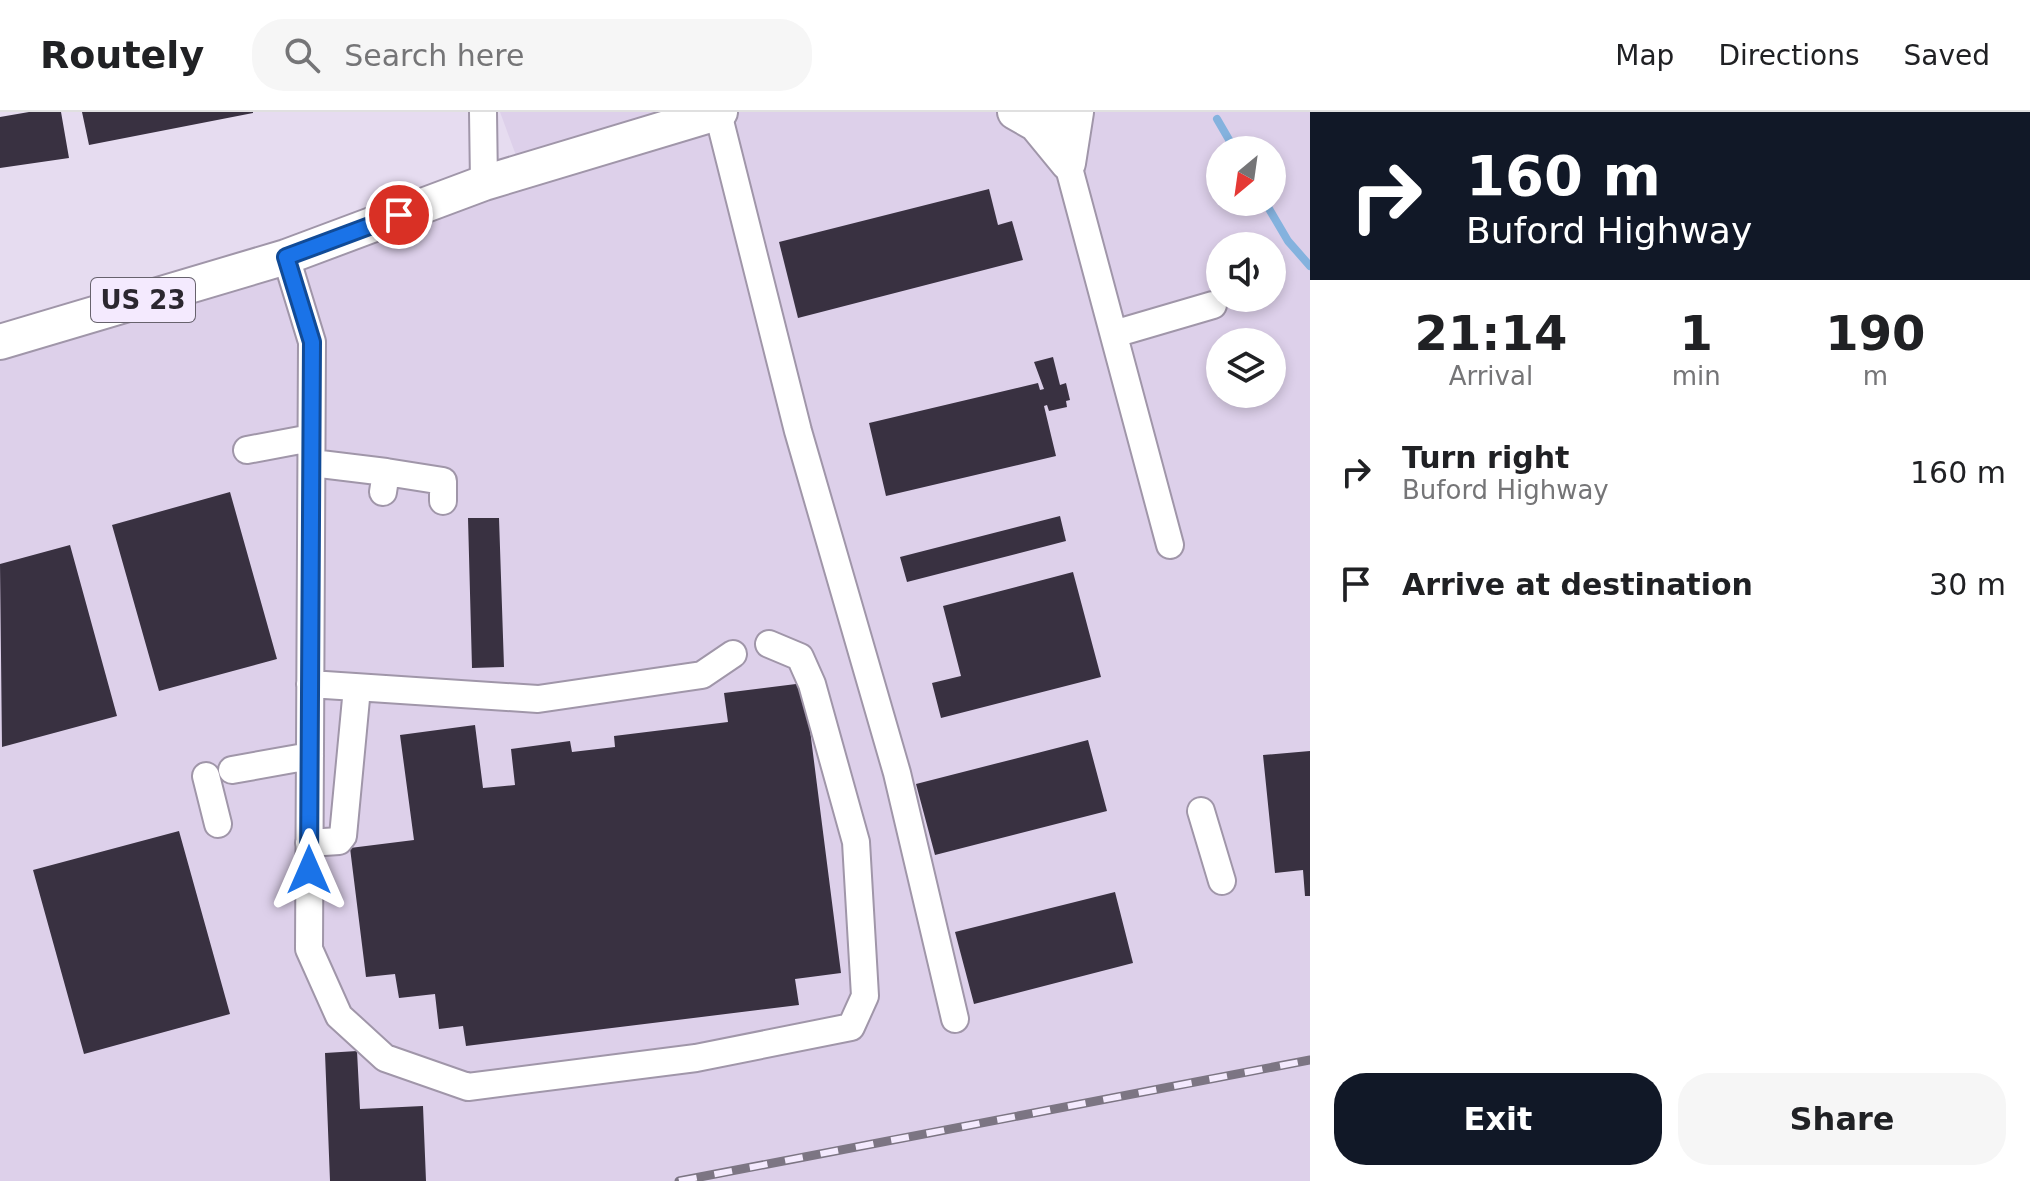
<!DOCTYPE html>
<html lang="en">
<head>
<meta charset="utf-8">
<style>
	:root { --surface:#fff; --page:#f6f6f6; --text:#202124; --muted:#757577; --line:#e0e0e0; --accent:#111827 }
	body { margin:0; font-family:"DejaVu Sans",sans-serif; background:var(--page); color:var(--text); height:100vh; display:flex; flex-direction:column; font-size:30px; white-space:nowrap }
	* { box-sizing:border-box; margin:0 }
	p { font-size:26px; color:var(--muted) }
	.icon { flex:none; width:44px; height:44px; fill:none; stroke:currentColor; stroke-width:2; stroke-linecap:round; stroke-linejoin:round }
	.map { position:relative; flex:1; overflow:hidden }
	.drawer { display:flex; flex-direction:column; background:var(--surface); width:720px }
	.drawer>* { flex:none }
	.top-card { background:#111827; color:#fff; overflow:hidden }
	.needle { width:52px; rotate:209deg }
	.controls { position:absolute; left:1206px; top:24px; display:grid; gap:16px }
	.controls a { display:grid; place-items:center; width:80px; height:80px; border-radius:50%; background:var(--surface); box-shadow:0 4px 12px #0003; font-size:40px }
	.pin { position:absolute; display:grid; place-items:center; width:68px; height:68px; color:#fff; margin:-34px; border:4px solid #fff; border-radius:50%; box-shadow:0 2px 8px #0007 }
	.me { position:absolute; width:88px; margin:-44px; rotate:0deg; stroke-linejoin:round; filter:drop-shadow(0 0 6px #0008) }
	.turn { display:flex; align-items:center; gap:28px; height:168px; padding:0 24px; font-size:36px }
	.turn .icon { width:104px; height:104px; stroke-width:2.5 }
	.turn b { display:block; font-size:56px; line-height:68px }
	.eta { display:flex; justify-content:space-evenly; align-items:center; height:136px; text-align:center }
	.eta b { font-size:48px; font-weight:700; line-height:56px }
	.cta { display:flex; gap:16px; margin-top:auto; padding:16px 24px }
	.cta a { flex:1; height:92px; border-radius:32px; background:var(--accent); color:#fff; font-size:32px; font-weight:700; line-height:92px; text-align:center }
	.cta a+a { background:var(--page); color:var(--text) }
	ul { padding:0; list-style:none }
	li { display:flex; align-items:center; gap:24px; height:112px; padding:0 24px }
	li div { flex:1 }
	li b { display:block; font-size:30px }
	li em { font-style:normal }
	header { display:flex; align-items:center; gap:48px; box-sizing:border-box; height:112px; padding:0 40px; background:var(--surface); border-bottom:2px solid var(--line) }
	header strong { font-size:38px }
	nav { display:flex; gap:44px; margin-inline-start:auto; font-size:28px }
	.search { width:560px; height:72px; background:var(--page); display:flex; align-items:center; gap:20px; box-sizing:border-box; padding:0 28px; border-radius:32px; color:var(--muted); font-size:30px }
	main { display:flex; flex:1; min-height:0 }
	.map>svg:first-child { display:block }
	.built { fill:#ddd0ea; fill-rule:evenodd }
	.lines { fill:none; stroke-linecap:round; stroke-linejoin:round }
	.stream { stroke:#84b2de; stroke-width:8 }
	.building { fill:#393141 }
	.minor-casing { stroke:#a096a9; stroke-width:30 }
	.major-casing { stroke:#a096a9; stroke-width:38 }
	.minor { stroke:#fff; stroke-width:26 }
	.major { stroke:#fff; stroke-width:34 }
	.rail-casing { stroke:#7c7583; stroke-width:9 }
	.rail { stroke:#f4eafe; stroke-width:6; stroke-dasharray:18; stroke-linecap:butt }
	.route-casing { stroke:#114b97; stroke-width:20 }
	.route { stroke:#1a73e8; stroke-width:14 }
	.labels { text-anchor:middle; stroke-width:8; stroke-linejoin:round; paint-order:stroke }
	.shield { fill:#f4eafe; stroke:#67626d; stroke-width:2 }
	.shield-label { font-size:26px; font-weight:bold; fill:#2b272f }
</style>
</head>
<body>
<header>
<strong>Routely</strong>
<div class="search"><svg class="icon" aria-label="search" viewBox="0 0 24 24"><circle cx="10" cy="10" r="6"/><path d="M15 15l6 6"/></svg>Search here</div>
<nav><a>Map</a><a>Directions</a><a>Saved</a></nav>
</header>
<main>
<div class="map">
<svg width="1310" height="1069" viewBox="0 0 1310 1069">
	<rect width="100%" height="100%" fill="#e6dcf0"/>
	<!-- built -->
	<path class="built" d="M500,0H1310V1069H0V215L521,57ZM1220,38H1272V90H1220ZM1220,134H1272V186H1220ZM1220,230H1272V282H1220Z"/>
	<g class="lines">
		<!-- stream -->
		<path class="stream" d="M1217,7L1235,38
			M1265,90L1288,129L1310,154"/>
	</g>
	<!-- building -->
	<path class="building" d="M29,0H61L69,46L0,56V5Z
		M82,0H253V1L89,33Z
		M989,77L998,113L1012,109L1023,148L798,206L779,130Z
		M1053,245L1060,273L1066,271L1070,288L1066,289L1067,295L1049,299L1047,293L1044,294L1056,344L886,384L869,311L1038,271L1040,278L1044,277L1034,250Z
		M230,380L277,547L159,579L112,413Z
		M1060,404L1066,429L907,470L900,445Z
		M468,406H499L504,555L472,556Z
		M70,433L117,604L2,635L0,452Z
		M1073,460L1101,565L941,606L932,571L961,564L943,494Z
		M804,571L841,861L795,867L799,893L466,934L463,914L439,917L435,882L399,886L395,862L366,865L350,736L414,728L400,623L475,613L483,676L515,673L511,637L570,629L572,640L615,635L614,624L728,610L724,581Z
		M1088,628L1107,699L935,743L916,672Z
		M1310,639V784H1305L1303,758L1275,761L1263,643Z
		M179,719L230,902L84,942L33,758Z
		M1115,780L1133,851L974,892L955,820Z
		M357,939L360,997L423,994L426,1069H330L325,941Z"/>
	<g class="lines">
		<!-- minor casing -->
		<g class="minor-casing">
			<path id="minor" d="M483,0L484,71
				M1054,0L1170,433
				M718,1L798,319L897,661L955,907
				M286,145L312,230L309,837L339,904L385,946L468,975L696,946L851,915L865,884L856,730L812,572L800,545L769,532
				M1114,222L1213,193
				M247,338L311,326
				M312,351L386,360L383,380
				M386,360L443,369V389
				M310,572L538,587L702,563L733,542
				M232,658L310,644
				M206,664L218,712
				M1201,699L1222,769
				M309,731L339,729L343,724L357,576"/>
		</g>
		<!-- major casing -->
		<g class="major-casing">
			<path id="major" d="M1015,0L1036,12L1068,51
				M1068,51L1076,0
				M0,230L286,145L484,71L720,0"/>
		</g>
		<!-- minor -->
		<use href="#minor" class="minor"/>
		<!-- major -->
		<use href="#major" class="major"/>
		<!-- rail casing -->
		<g class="rail-casing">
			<path id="rail" d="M679,1069L1310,948"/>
		</g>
		<!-- rail -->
		<use href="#rail" class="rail"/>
	</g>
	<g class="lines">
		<!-- route casing -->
		<g class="route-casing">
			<path id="route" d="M309,758L312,230L286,145L399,103"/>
		</g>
		<!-- route -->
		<use href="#route" class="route"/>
	</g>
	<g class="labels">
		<!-- shield labels -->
		<rect class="shield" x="91" y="166" width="104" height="44" rx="6"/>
		<g class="shield-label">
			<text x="143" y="197">US 23</text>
		</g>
	</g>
</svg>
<div class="controls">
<a><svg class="needle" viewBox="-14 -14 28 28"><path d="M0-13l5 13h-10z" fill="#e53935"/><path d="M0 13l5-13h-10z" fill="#757577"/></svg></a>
<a><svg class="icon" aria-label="sound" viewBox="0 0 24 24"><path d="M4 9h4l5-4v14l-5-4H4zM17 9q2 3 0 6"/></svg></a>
<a><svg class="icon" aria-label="layers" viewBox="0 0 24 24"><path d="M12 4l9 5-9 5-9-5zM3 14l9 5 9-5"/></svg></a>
</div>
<div class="pin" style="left:399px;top:103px;background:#d93025"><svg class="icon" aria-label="arrive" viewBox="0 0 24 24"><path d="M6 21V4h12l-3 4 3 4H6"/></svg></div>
<svg class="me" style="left:309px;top:758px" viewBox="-20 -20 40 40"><path d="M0-17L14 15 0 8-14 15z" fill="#1a73e8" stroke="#fff" stroke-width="4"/></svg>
</div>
<section class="drawer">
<div class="top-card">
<div class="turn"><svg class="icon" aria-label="right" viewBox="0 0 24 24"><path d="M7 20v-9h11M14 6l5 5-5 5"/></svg><div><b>160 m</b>Buford Highway</div></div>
</div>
<div class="eta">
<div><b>21:14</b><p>Arrival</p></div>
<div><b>1</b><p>min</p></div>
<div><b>190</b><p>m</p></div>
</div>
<ul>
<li><svg class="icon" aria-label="right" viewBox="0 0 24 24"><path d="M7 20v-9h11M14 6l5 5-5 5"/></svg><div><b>Turn right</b><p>Buford Highway</p></div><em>160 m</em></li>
<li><svg class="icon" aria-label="arrive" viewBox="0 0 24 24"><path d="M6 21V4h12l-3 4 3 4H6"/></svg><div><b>Arrive at destination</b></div><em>30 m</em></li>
</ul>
<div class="cta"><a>Exit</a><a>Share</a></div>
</section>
</main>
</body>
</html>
